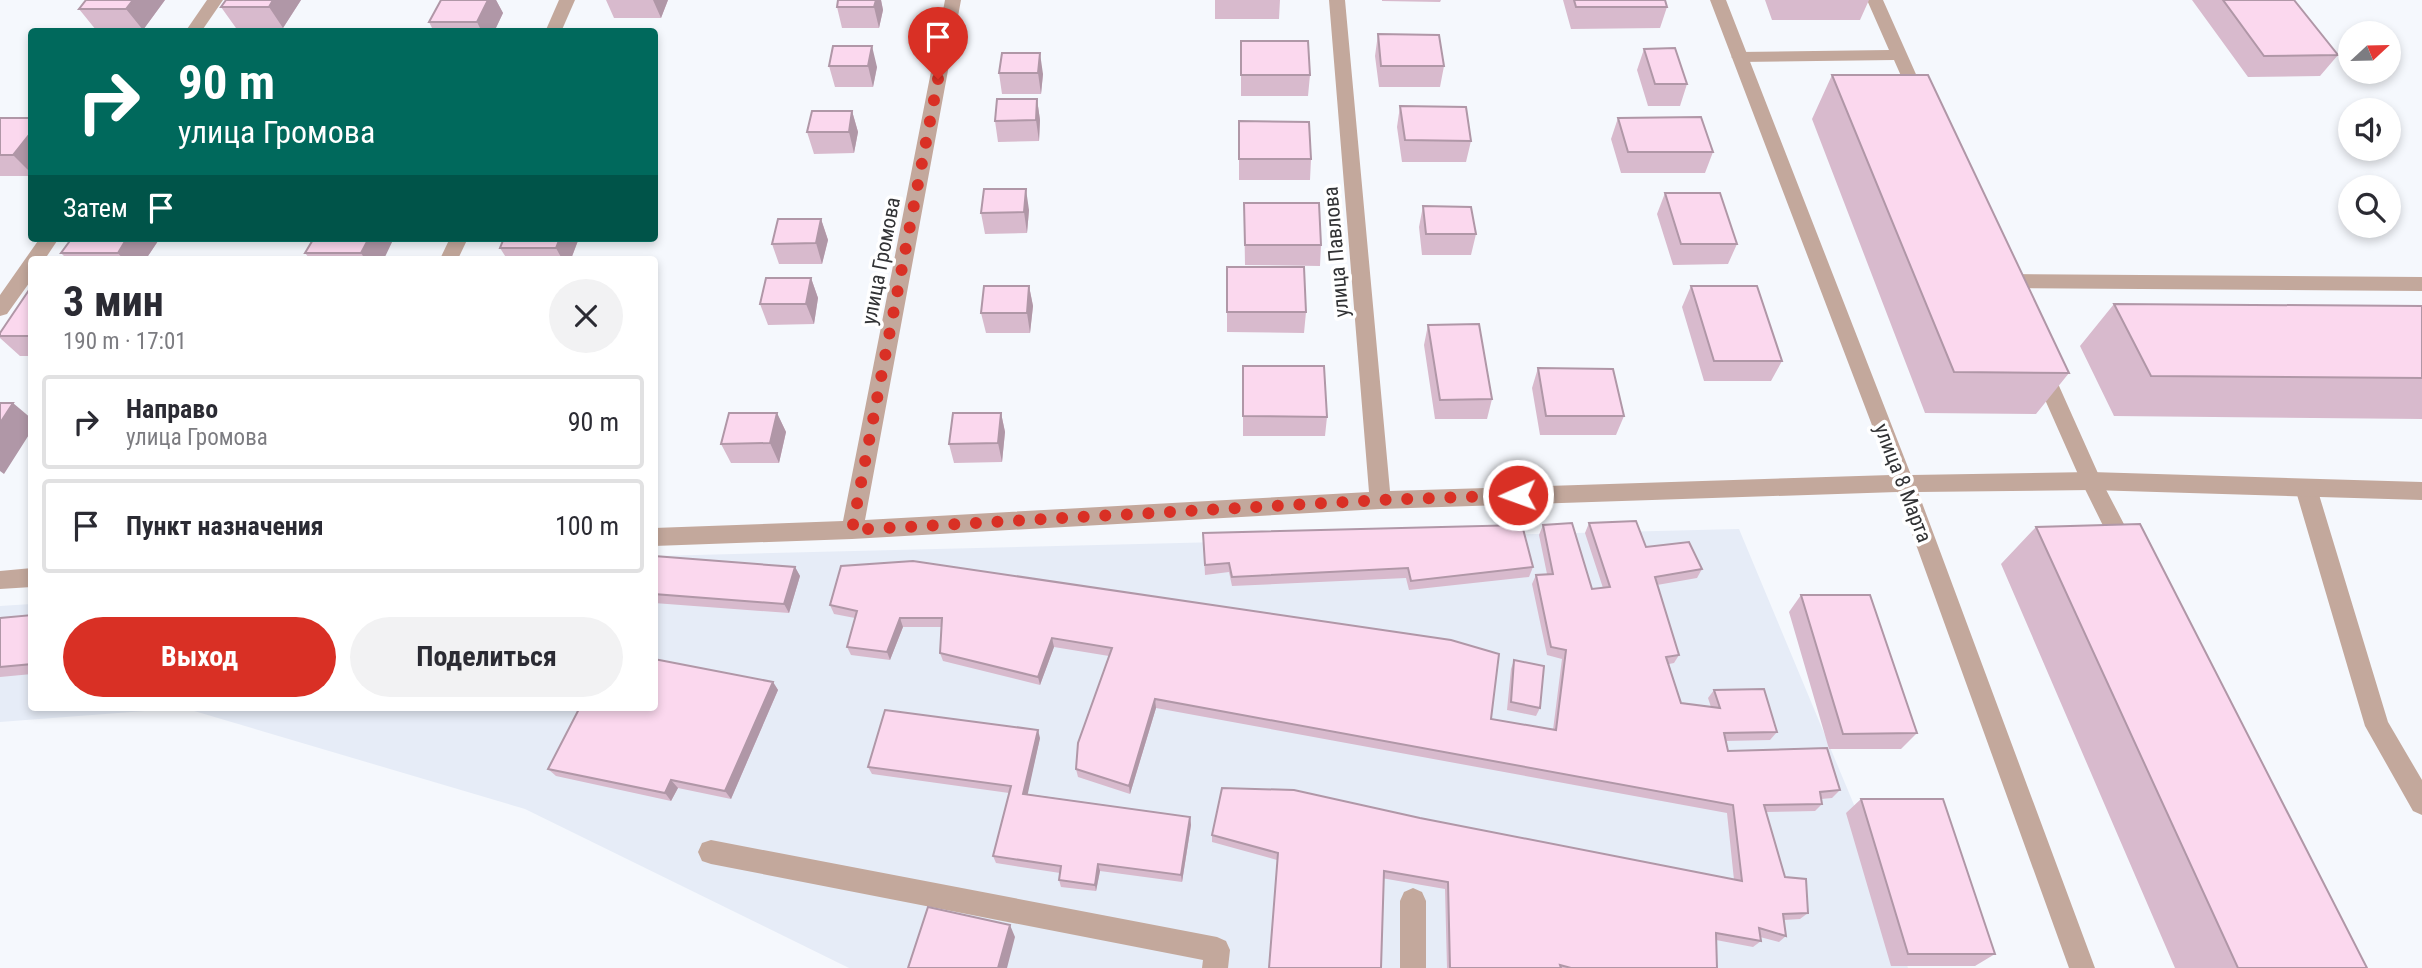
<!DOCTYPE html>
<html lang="ru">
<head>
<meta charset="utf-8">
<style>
	:root { --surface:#fff; --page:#f2f2f3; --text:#2b2b33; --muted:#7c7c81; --line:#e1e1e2; --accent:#d93025 }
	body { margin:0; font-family:"Roboto Condensed",sans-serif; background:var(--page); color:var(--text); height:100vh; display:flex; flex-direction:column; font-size:26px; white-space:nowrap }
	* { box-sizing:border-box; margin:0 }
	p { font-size:23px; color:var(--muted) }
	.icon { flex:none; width:38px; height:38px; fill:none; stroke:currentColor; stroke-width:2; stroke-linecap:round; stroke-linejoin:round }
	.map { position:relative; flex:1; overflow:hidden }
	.details { position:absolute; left:28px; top:256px; width:630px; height:455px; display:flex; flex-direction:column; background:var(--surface); border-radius:7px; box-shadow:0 4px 10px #0003 }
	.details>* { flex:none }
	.banner { position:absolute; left:28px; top:28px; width:630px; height:214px; border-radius:7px; box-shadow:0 4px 10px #0003; background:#00695c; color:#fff; overflow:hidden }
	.needle { width:46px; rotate:68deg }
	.tools { position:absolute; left:2338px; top:21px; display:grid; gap:14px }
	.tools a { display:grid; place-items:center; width:63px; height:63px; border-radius:50%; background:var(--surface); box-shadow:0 4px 10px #0003; font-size:35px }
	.pin { position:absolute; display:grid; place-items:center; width:60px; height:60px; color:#fff; margin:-72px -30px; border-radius:50% 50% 50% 0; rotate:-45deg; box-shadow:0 0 7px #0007 }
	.pin .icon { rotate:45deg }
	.me { position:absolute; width:77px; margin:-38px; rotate:268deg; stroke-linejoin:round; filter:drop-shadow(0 0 5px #0008) }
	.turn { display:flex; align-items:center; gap:24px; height:147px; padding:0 35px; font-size:32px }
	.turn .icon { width:91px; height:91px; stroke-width:2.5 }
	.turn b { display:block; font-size:49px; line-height:60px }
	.then { display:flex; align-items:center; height:66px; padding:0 35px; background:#0003; gap:14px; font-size:26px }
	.round { display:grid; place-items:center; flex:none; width:74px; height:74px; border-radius:37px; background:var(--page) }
	.summary { display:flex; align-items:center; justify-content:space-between; height:119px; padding:0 35px }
	h1 { font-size:42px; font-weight:700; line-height:52px }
	.primary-button { display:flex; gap:14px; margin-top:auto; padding:14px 35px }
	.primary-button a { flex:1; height:80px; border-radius:42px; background:var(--accent); color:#fff; font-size:28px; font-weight:700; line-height:80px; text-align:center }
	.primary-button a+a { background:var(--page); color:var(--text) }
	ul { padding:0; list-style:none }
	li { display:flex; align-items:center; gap:21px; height:94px; margin:0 14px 10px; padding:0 21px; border:4px solid var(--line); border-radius:7px }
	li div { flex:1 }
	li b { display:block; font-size:26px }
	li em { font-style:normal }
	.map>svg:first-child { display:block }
	.built { fill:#e6ecf7 }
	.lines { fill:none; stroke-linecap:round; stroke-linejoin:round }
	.lane { fill:#c3a89c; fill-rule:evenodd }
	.street { fill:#c3a89c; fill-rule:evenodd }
	.wall { fill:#d8bacd }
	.shaded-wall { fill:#b097a7 }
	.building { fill:#fbd8ee; stroke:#b097a7; stroke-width:2 }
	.route { stroke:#d93025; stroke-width:12; stroke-dasharray:0 21.6 }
	.labels { text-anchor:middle; stroke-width:7; stroke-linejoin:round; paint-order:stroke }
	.street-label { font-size:21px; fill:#323335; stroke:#fff }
</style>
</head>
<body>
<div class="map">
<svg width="2422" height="968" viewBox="0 0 2422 968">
	<rect width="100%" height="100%" fill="#f5f8fd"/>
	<!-- built -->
	<path class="built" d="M1739,529L1867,836L1908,968H849L525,809L184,708L0,722V606L31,604L32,707H654L655,556Z"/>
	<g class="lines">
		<!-- lane -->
		<path class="lane" d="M1867,0H1883L1927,99L1925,103H1913L1894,60L1739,62L1731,57L1739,52L1889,50Z
			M2003,274L2422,277V291L2003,288L1996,286L1994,281L1996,276Z
			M2041,360L2048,363L2051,368L2101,480L2138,551L2135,558L2127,560L2119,558L2081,481L2031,368L2034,363Z
			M2306,479L2313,482L2317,488L2388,722L2422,780V815L2413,811L2365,726L2295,488L2299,482Z
			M711,840L1217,937L1226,941L1230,950L1228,968H1202L1203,960L711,864L702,861L698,852L702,843Z
			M1413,888L1422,892L1426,901V968H1400V901L1404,892Z"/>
		<!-- street -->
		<path class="street" d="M207,0H223L201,32H185Z
			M559,0H575L561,32H545Z
			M945,0H961L865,520L1369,492L1329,0H1345L1390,491L1891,475L1710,0H1726L1911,475L2091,472L2422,482V500L2091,490L1918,492L2095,968H2069L1897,492L1380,509L852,539L654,546V528L843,521Z
			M40,238H59L45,259H32V279L7,314L0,316V295Z
			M450,238H468L458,259H440Z
			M32,568V587L0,589V571Z"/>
	</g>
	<!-- wall -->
	<path class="wall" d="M165,0L143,30H96L79,9Z
		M301,0L283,28H236L221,7Z
		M441,0H496L503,13L494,32H434L429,22Z
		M606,0H668L661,18H614Z
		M838,0H881L883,10L879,28H842L837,7Z
		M1215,0H1280L1279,19H1215Z
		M1382,0H1441L1440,2L1382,1Z
		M1563,0H1665L1667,7L1660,28L1571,29Z
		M1765,0H1869L1860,20H1772Z
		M2192,0H2294L2338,55L2320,76L2248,77Z
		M1378,34L1444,66L1440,87H1379L1375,56Z
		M1241,41L1310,75L1308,96H1241Z
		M833,46L877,67L873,87H835L829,66Z
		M1644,49L1687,84L1680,106H1648L1637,70Z
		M1002,53L1043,74L1041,94H1002L999,73Z
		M1832,75L2069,373L2036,414L1925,413L1812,119Z
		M1037,99L1040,120L1039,141L998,142L995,121Z
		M1400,106L1471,141L1466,162H1402L1397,127Z
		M852,111L858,132L854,153L814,154L807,132Z
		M0,118H32V176H0Z
		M1618,118L1713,152L1705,173H1621L1611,139Z
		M1239,121L1311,159L1310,180H1239Z
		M1665,193L1737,244L1728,264L1673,265L1657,214Z
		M1244,203L1321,245L1320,266L1245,265Z
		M1423,206L1476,234L1471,255H1422L1419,227Z
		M1029,210L1027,233L985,234L981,213Z
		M821,219L828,240L822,264H779L772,244Z
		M72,238H160L146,259H67L61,253Z
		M314,238L384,259H310L305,253Z
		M579,238L571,259H507L500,248Z
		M1227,267L1306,312L1304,333L1227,332Z
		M811,278L818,298L814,324L768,325L760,304Z
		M1029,286L1033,306L1030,333H986L981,313Z
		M1691,286L1782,361L1771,381H1704L1682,307Z
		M32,290V356H20L0,338V333Z
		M2114,304L2422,306V419L2114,416L2080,346Z
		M1428,325L1492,399L1487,419H1435L1424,345Z
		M1243,366L1327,417L1325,436H1243Z
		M1538,368L1624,416L1616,435H1540L1532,388Z
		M777,413L786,432L779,463H731L721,444Z
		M1001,413L1005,432L1002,462L954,463L949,444Z
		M1589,523L1702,569L1697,578L1657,585L1679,655L1674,663L1669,664L1681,703L1711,707L1708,698L1714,690L1777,732L1770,740L1726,741L1728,751L1840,790L1832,798L1821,799L1822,804L1815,811L1766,812L1785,877L1808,913L1800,919L1784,920L1786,936L1779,942L1760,937L1761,941L1753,947L1716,940L1717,968H1447L1445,889L1277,860L1212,842V835L1420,818L1734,880L1727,813L1156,708L1130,794L1078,777L1076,769L1109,656L1054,647L1040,685L943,661L940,653L941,627H903L890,660L851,655L847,647L855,618L834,614L830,605L841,566L1491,719L1553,730L1562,659L1547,655L1532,584L1536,575L1547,574L1539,535L1543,525L1592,589L1603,588L1585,533Z
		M2036,527L2367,968H2175L2001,564Z
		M1203,533L1533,567L1529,577L1409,590L1406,578L1232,586L1229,572L1205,575Z
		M654,556L795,567L800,576L789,613L654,603Z
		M1801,595L1917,733L1901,749H1829L1789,612Z
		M32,615V674L0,677V618Z
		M1514,660L1540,708L1536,716L1507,710L1511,669Z
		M773,682L778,690L731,799L678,788L671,801L556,776L548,769Z
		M1040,738L1027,794L1190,817L1191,825L1182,882L1100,871L1096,891L1061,887L1059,880L1060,873L996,863L993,856L1009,793L872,774L868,767Z
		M1861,799L1995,954L1975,966H1891L1846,813Z"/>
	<!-- shaded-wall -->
	<path class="shaded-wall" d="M133,0H165L143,30L126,9Z
		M273,0H301L283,28L269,7Z
		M488,0H496L503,13L494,32H482L477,22Z
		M653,0H668L661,18Z
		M876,0H881L883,10L879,28L874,7Z
		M872,46L877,67L873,87L868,66Z
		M1040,53L1043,74L1041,94L1038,73Z
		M1037,99L1040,120L1039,141L1036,120Z
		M852,111L858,132L854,153L849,132Z
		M32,131V174L13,155Z
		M1026,189L1029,210L1027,233L1024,212Z
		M821,219L828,240L822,264L816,243Z
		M127,238H160L146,259H123L118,253Z
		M369,238H394L384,259H365L361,253Z
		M560,238H579L571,259H562L556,248Z
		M811,278L818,298L814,324L806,304Z
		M1029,286L1033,306L1030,333L1027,313Z
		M13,403L32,419V430L4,474L0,471V423Z
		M777,413L786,432L779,463L770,443Z
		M1001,413L1005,432L1002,462L998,443Z
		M795,567L800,576L789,613L784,604Z
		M900,618L903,627L890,660L887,652Z
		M1052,638L1054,647L1040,685L1038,677Z
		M773,682L778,690L731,799L725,791Z
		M1155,699L1156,708L1130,794L1129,786Z
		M1038,730L1040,738L1026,802L1023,794Z
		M671,780L678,788L671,801L665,793Z
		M1190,817L1191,825L1182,882L1181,875Z
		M1098,864L1100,871L1096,891L1095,885Z
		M1010,925L1015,937L1007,968H998Z"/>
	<!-- building -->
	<path class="building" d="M86,0H133L126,9H79Z
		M226,0H273L269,7H221Z
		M441,0H488L477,22H429Z
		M838,0H876L874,7H837Z
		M1574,0H1665L1667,7H1576Z
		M2223,0H2294L2338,55L2264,56Z
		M1378,34L1439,35L1444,66H1381Z
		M1241,41H1308L1310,75H1241Z
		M833,46H872L868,66H829Z
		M1675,48L1687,84H1655L1644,49Z
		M1002,53H1040L1038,73H999Z
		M1832,75H1928L2069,373L1954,372Z
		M997,99H1037L1036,120L995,121Z
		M1400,106L1466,107L1471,141L1405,140Z
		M812,111H852L849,132H807Z
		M1701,117L1713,152H1628L1618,118Z
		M0,118H32V131L13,155H0Z
		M1239,121L1309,122L1311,159H1239Z
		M984,189H1026L1024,212L981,213Z
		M1665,193H1720L1737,244H1681Z
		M1244,203H1319L1321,245H1245Z
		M1423,206L1471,207L1476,234H1426Z
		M778,219H821L816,243L772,244Z
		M72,238H127L118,253H61Z
		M314,238H369L361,253H305Z
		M504,238H560L556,248H500Z
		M1227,267H1304L1306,312H1227Z
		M766,278H811L806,304H760Z
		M984,286H1029L1027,313H981Z
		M1691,286H1757L1782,361H1714Z
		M29,290H32V336H0V333Z
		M2114,304L2422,306V378L2151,376Z
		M1479,324L1492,399L1440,400L1428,325Z
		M1243,366H1324L1327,417L1243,416Z
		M1538,368L1613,369L1624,416H1546Z
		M0,403H13L0,423Z
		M729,413H777L770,443L721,444Z
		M953,413H1001L998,443L949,444Z
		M1636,521L1646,547L1689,542L1702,569L1655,577L1679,655L1666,657L1681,703L1720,708L1714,690L1764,689L1777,732L1724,733L1728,751L1827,748L1840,790L1820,792L1822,804L1764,805L1785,877L1806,879L1808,913L1783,914L1786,936L1759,928L1761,941L1716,933L1717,968H1571L1560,965L1561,968H1450L1448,882L1384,871L1381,968H1269L1278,853L1212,835L1222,788L1294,790L1420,818L1742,881L1733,805L1155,699L1129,786L1076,769L1078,743L1112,648L1052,638L1038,677L940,653L942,618H900L887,652L847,647L857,611L830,605L841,566L913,561L1451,640L1499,654L1491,719L1556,730L1566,650L1551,647L1536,575L1553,574L1543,525L1572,523L1592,589L1610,587L1589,523Z
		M2140,524L2367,968H2238L2036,527Z
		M1522,525L1533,567L1411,581L1408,568L1232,577L1229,563L1205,565L1203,533Z
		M654,556L795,567L784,604L654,594Z
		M1801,595H1870L1917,733L1843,734Z
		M32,615V664L0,667V618Z
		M654,659L773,682L725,791L671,780L665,793L548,769L580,707H654Z
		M1514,660L1544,666L1540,708L1511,702Z
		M885,710L1038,730L1023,794L1190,817L1181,875L1098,864L1095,885L1059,880L1061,866L993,856L1011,786L868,767Z
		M1861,799H1943L1995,954H1908Z
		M928,907L1010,925L998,968H908Z"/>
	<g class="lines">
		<!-- route -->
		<path class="route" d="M938,79L852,530L1380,500L1518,495"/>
	</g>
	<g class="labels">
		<!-- street labels -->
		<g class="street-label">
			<text transform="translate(1336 252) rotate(-95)" y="7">улица Павлова</text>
			<text transform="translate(881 261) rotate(-79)" y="7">улица Громова</text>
			<text transform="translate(1903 483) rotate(69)" y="7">улица 8 Марта</text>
		</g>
	</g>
</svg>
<div class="tools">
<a><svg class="needle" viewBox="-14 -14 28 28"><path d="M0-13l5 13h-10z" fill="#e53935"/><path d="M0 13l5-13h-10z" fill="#7c7c81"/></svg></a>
<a><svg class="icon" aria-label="sound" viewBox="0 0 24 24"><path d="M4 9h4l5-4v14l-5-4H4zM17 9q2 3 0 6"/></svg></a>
<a><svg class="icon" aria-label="search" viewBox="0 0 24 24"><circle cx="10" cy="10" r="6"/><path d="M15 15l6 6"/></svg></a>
</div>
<div class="pin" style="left:938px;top:79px;background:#d93025"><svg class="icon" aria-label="arrive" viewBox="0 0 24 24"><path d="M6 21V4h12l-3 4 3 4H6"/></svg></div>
<svg class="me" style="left:1518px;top:495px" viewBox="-20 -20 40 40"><circle r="17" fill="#d93025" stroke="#fff" stroke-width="3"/><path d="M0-11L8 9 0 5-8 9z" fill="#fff"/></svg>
<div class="banner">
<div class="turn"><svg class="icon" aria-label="right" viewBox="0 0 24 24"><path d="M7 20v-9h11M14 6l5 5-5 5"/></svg><div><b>90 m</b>улица Громова</div></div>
<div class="then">Затем<svg class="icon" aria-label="arrive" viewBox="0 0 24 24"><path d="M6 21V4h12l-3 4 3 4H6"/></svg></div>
</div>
<section class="details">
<div class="summary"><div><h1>3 мин</h1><p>190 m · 17:01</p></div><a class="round"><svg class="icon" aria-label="close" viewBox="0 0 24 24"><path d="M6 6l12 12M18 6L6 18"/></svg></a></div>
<ul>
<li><svg class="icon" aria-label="right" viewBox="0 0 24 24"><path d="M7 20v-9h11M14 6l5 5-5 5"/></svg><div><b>Направо</b><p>улица Громова</p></div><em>90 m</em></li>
<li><svg class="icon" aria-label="arrive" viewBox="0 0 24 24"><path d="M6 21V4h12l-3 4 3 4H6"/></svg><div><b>Пункт назначения</b></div><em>100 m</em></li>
</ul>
<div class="primary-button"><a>Выход</a><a>Поделиться</a></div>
</section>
</div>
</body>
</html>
